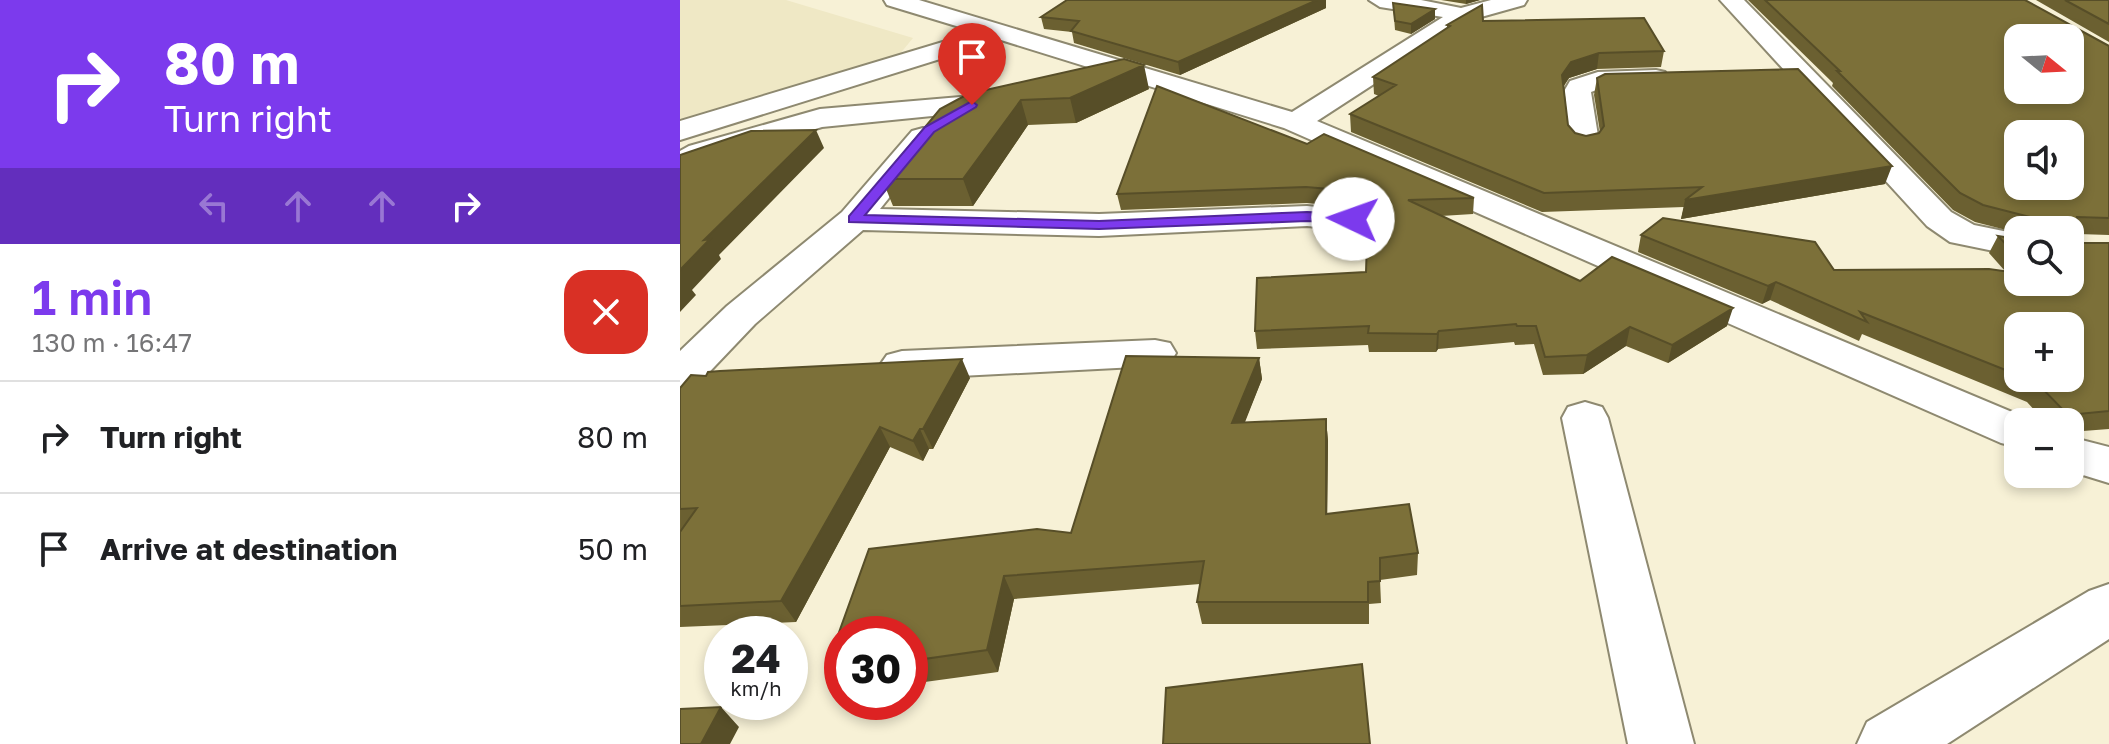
<!DOCTYPE html>
<html lang="en">
<head>
<meta charset="utf-8">
<style>
	:root { --surface:#fff; --page:#f2f2f2; --text:#202124; --muted:#757577; --line:#e0e0e0; --accent:#7c3aed }
	body { margin:0; font-family:"Golos Text",sans-serif; background:var(--page); color:var(--text); height:100vh; display:flex; flex-direction:column; font-size:30px; white-space:nowrap }
	* { box-sizing:border-box; margin:0 }
	p { font-size:26px; color:var(--muted) }
	.icon { flex:none; width:44px; height:44px; fill:none; stroke:currentColor; stroke-width:2; stroke-linecap:round; stroke-linejoin:round }
	.map { position:relative; flex:1; overflow:hidden }
	.details { display:flex; flex-direction:column; background:var(--surface); width:680px }
	.details>* { flex:none }
	.top-card { background:#7c3aed; color:#fff; overflow:hidden }
	.needle { width:52px; rotate:108deg }
	.buttons { position:absolute; left:1324px; top:24px; display:grid; gap:16px }
	.buttons a { display:grid; place-items:center; width:80px; height:80px; border-radius:16px; background:var(--surface); box-shadow:0 4px 12px #0003; font-size:40px }
	.speed { position:absolute; left:24px; top:616px; display:flex; gap:16px; font-size:40px; font-weight:700; text-align:center }
	.speed>* { display:grid; place-content:center; width:104px; height:104px; border-radius:50%; background:var(--surface); box-shadow:0 4px 12px #0003; line-height:1 }
	.speed small { font-size:20px; font-weight:400 }
	.speed .limit { border:12px solid #d22; background:#fff; color:#111 }
	.pin { position:absolute; display:grid; place-items:center; width:68px; height:68px; color:#fff; margin:-82px -34px; border-radius:50% 50% 50% 0; rotate:-45deg; box-shadow:0 0 8px #0007 }
	.pin .icon { rotate:45deg }
	.me { position:absolute; width:88px; margin:-44px; rotate:273deg; stroke-linejoin:round; filter:drop-shadow(0 0 6px #0008) }
	.turn { display:flex; align-items:center; gap:28px; height:168px; padding:0 32px; font-size:36px }
	.turn .icon { width:104px; height:104px; stroke-width:2.5 }
	.turn b { display:block; font-size:56px; line-height:68px }
	.lanes { display:flex; align-items:center; height:76px; padding:0 32px; background:#0003; justify-content:center; gap:40px; direction:ltr }
	.lanes .off { opacity:.35 }
	.round { display:grid; place-items:center; flex:none; width:84px; height:84px; border-radius:24px; background:var(--page) }
	.head { display:flex; align-items:center; justify-content:space-between; height:136px; padding:0 32px }
	h1 { font-size:48px; font-weight:600; line-height:60px; color:var(--accent) }
	ul { padding:0; list-style:none }
	li { display:flex; align-items:center; gap:24px; height:112px; padding:0 32px; border-top:2px solid var(--line) }
	li div { flex:1 }
	li b { display:block; font-size:30px }
	li em { font-style:normal }
	main { display:flex; flex:1; min-height:0 }
	.map>svg:first-child { display:block }
	.built { fill:#efe8c5 }
	.lines { fill:none; stroke-linecap:round; stroke-linejoin:round }
	.minor-casing { stroke:#8e8970; stroke-width:4 }
	.minor { fill:#fff; fill-rule:evenodd }
	.wall { fill:#6b6031; fill-rule:evenodd }
	.shaded-wall { fill:#574e28 }
	.building { fill:#7c7039; stroke:#574e28; stroke-width:2; fill-rule:evenodd }
	.route { fill:#7c3aed; stroke:#51269a; stroke-width:2 }
</style>
</head>
<body>
<main>
<section class="details">
<div class="top-card">
<div class="turn"><svg class="icon" aria-label="right" viewBox="0 0 24 24"><path d="M7 20v-9h11M14 6l5 5-5 5"/></svg><div><b>80 m</b>Turn right</div></div>
<div class="lanes"><svg class="icon off" aria-label="left" viewBox="0 0 24 24"><path d="M17 20v-9H6M10 6l-5 5 5 5"/></svg><svg class="icon off" aria-label="ahead" viewBox="0 0 24 24"><path d="M12 20V5M6 11l6-6 6 6"/></svg><svg class="icon off" aria-label="ahead" viewBox="0 0 24 24"><path d="M12 20V5M6 11l6-6 6 6"/></svg><svg class="icon" aria-label="right" viewBox="0 0 24 24"><path d="M7 20v-9h11M14 6l5 5-5 5"/></svg></div>
</div>
<div class="head"><div><h1>1 min</h1><p>130 m · 16:47</p></div><a class="round" style="background:#d93025;color:#fff"><svg class="icon" aria-label="close" viewBox="0 0 24 24"><path d="M6 6l12 12M18 6L6 18"/></svg></a></div>
<ul>
<li><svg class="icon" aria-label="right" viewBox="0 0 24 24"><path d="M7 20v-9h11M14 6l5 5-5 5"/></svg><div><b>Turn right</b></div><em>80 m</em></li>
<li><svg class="icon" aria-label="arrive" viewBox="0 0 24 24"><path d="M6 21V4h12l-3 4 3 4H6"/></svg><div><b>Arrive at destination</b></div><em>50 m</em></li>
</ul>
</section>
<div class="map">
<svg width="1429" height="744" viewBox="0 0 1429 744">
	<rect width="100%" height="100%" fill="#f7f1d6"/>
	<!-- built -->
	<path class="built" d="M0,0H106L233,38L219,55L0,120Z"/>
	<g class="lines">
		<!-- minor casing -->
		<g class="minor-casing">
			<path id="minor" d="M204,0H239L612,112L763,17L700,7L689,0H741L781,8L811,0H847L844,5L794,19L637,121L1356,422H1338V447L1321,443L604,128L321,40L0,140V121L296,32L207,5Z
				M1040,0H1064L1271,212L1294,225L1338,234V256L1270,242L1247,226Z
				M976,70L985,72L989,78L985,84L922,88L911,92L919,142L915,148L904,151L893,148L889,142L883,93L890,81L918,72Z
				M292,96L302,99L306,105L302,111L142,127L31,160L0,173V151L9,146L140,109Z
				M243,128L254,131L258,137L200,209L419,214L627,206L685,212L691,219L685,226L673,230L627,226L419,236L183,230L75,324L16,386L0,390V351L47,306L162,212L232,131Z
				M475,340L490,343L496,353L490,363L475,366L222,379L207,375L200,365L207,355L222,351Z
				M905,402L922,407L928,418L1014,744H948L882,418L888,407Z
				M1390,437L1429,447V483L1390,471Z
				M1429,584V639L1267,744H1177L1187,722L1409,591Z"/>
		</g>
		<!-- minor -->
		<use href="#minor" class="minor"/>
	</g>
	<!-- wall -->
	<path class="wall" d="M387,0H646V8L500,75L394,43L392,32L364,29L361,17Z
		M761,0H800L786,4Z
		M1068,0H1345L1429,46V235L1398,234V243H1429V429L1390,432V422H1365L1347,402L1182,334L1179,341L1090,300L1082,304L958,252L961,235L1154,270L1325,271L1309,253L1318,236L1338,239V282H1390V230H1338V233L1295,222L1273,210L1152,86L1153,83ZM1338,326L1390,378H1338Z
		M1356,0H1429V42Z
		M713,3L755,9V19L731,34L715,30Z
		M803,21L984,51L981,67L917,69L889,78L884,86L888,125L895,133L906,136L919,133L920,132L914,95L917,78L1205,184L1001,219L1004,207L862,212L671,132L670,114L699,96L694,94L693,77L767,28V25Z
		M469,89L396,123L348,125L293,206H213L202,179L288,94Z
		M627,144L794,198L793,214L761,216L900,281L1047,326L988,363L946,346L903,374L863,375L854,344L835,345L834,342L758,349L756,352H689L688,345L577,349L575,331L686,272L688,212L685,209L627,203L441,210L437,194Z
		M446,356L579,358L582,379L564,423L646,419L648,441L647,514L729,504L738,553L737,575L700,580L701,603L689,604V624H522L517,602L520,584L334,599L318,672L230,684V634H162V662L153,649L189,549L357,529L391,533Z
		M290,378L253,449H249L243,461L210,447L116,622L0,627V532L2,530H0V388Z"/>
	<!-- shaded-wall -->
	<path class="shaded-wall" d="M637,0H646V8L500,75L498,62Z
		M786,0H800L786,4Z
		M755,9V19L731,34V24Z
		M919,53L917,69L889,78L880,91L882,75L891,62Z
		M464,65L469,89L396,123L390,98Z
		M341,100L348,125L293,206L283,179Z
		M136,130L144,148L39,255L41,259L12,290L16,295L0,312V270L24,240Z
		M1212,166L1205,184L1001,219L1005,200Z
		M1096,282L1090,300L1082,304L1088,286Z
		M1053,308L1047,326L988,363L992,345Z
		M950,327L946,346L903,374L907,355Z
		M759,331L758,349L756,352L757,334Z
		M579,358L582,379L556,445L552,423Z
		M282,359L290,378L253,449L243,429Z
		M646,419L648,441L647,536L646,514Z
		M200,427L210,447L116,622L101,601Z
		M240,429L249,449L243,461L233,441Z
		M324,576L334,599L318,672L307,650Z
		M41,707L59,727L50,744H21Z"/>
	<!-- building -->
	<path class="building" d="M387,0H637L498,62L391,31L399,21L361,17Z
		M1085,0H1345L1429,46V218L1397,217L1398,243H1429V411L1388,415L1358,384L1344,378H1390V326H1338V375L1180,312L1187,322L1096,282L1088,286L961,235L983,218L1135,242L1154,270L1309,269L1338,273V282H1390V230H1349L1350,217L1303,205L1280,193L1157,71H1160ZM1338,38H1390V90H1338ZM1338,134H1390V186H1338Z
		M1385,0H1429V24Z
		M713,3L755,9L731,24L715,21Z
		M802,5L803,21L964,18L984,51L919,53L891,62L882,75L888,125L895,133L906,136L919,133L924,126L917,78L925,74L1118,69L1212,166L1005,200L1022,187L864,193L670,114L716,85L693,77L770,26L767,25Z
		M444,59L464,65L390,98L341,100L283,179H202L260,109L288,94Z
		M477,86L627,144L644,134L794,198L728,200L900,281L932,257L1053,308L992,345L950,327L907,355L865,357L856,326H837L836,324L759,331L757,334L688,333L689,326L575,331L577,278L686,272L688,210L693,200L685,192L626,187L437,194Z
		M136,130L24,240L30,239L0,270V155L71,131Z
		M1318,236L1338,239V257Z
		M446,356L579,358L552,423L646,419V514L729,504L738,553L700,558V581L688,582V602H517L524,561L324,576L307,650L230,661V634H162V648L153,649L189,549L357,529L391,533Z
		M282,359L243,429H240L233,441L200,427L101,601L0,606V532L17,508L0,509V388L11,375L26,376L28,372L40,371Z
		M682,664L690,744H483L486,688Z
		M41,707L21,744H0V709Z"/>
	<!-- route -->
	<path class="route" d="M292,101L297,105L296,107L254,132L185,215L419,221L627,212L673,214L680,219L673,223L627,221L419,229L169,222V216L245,127Z"/>
</svg>
<div class="buttons">
<a><svg class="needle" viewBox="-14 -14 28 28"><path d="M0-13l5 13h-10z" fill="#e53935"/><path d="M0 13l5-13h-10z" fill="#757577"/></svg></a>
<a><svg class="icon" aria-label="sound" viewBox="0 0 24 24"><path d="M4 9h4l5-4v14l-5-4H4zM17 9q2 3 0 6"/></svg></a>
<a><svg class="icon" aria-label="search" viewBox="0 0 24 24"><circle cx="10" cy="10" r="6"/><path d="M15 15l6 6"/></svg></a>
<a>+</a>
<a>−</a>
</div>
<div class="speed"><div>24<small>km/h</small></div><div class="limit">30</div></div>
<div class="pin" style="left:292px;top:105px;background:#d93025"><svg class="icon" aria-label="arrive" viewBox="0 0 24 24"><path d="M6 21V4h12l-3 4 3 4H6"/></svg></div>
<svg class="me" style="left:673px;top:219px" viewBox="-20 -20 40 40"><circle r="19" fill="#fff"/><path d="M0-13L10 11 0 6-10 11z" fill="#7c3aed"/></svg>
</div>
</main>
</body>
</html>
